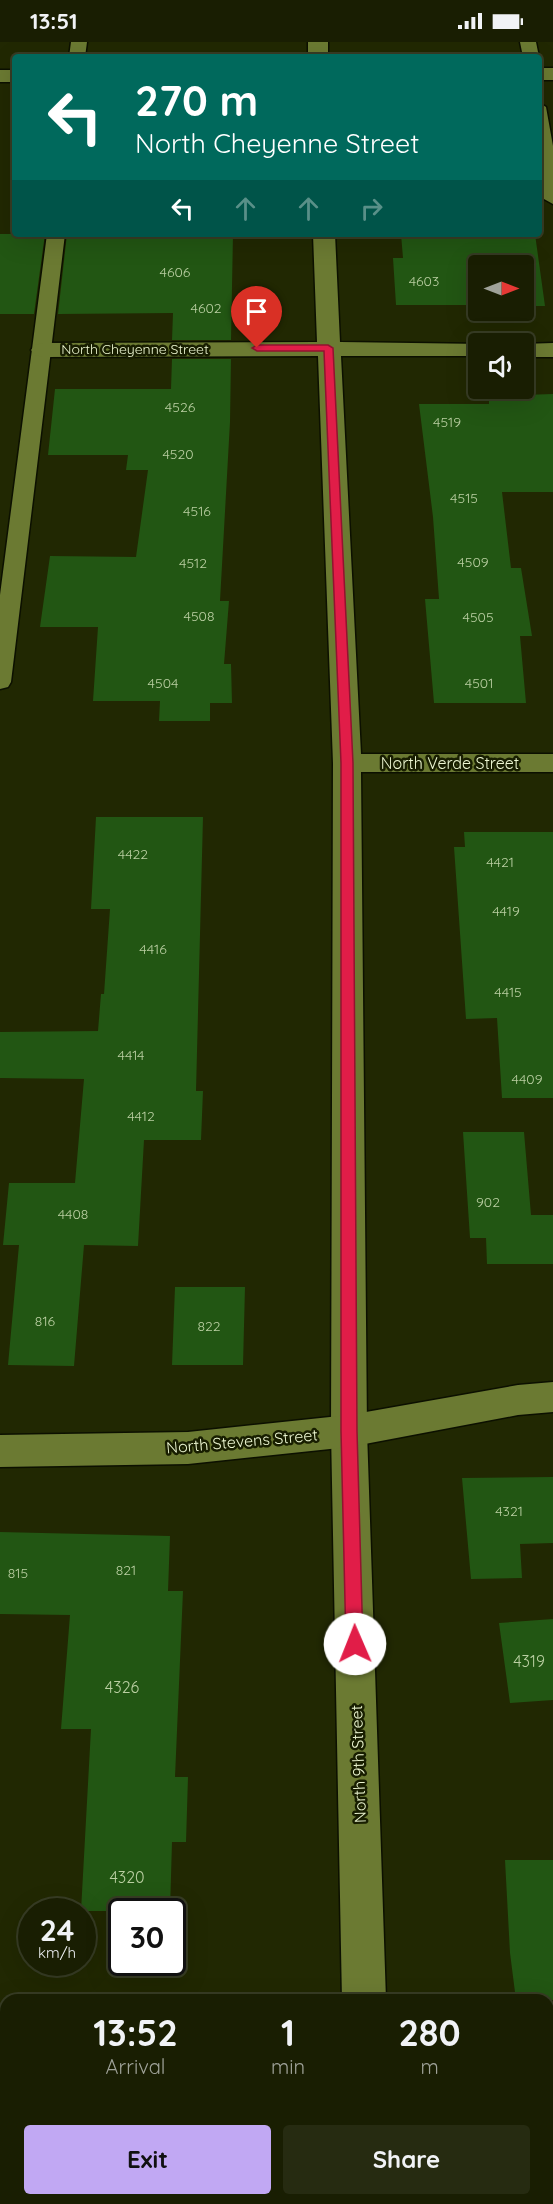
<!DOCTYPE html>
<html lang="en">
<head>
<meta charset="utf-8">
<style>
	:root { --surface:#191e02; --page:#262b11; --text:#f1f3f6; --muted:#9fa299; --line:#373c24; --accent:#c1a8f3 }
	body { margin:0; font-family:Quicksand,sans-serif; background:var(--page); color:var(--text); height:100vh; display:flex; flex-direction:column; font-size:22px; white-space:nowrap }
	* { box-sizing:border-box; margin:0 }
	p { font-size:20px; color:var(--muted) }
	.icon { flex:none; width:33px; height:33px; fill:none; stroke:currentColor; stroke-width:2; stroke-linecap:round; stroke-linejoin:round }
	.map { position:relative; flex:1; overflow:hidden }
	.side { position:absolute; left:0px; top:1952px; width:554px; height:212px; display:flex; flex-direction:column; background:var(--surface); border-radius:18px 18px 0 0; box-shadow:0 6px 24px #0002,0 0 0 2px var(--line) }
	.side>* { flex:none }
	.guide { position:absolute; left:12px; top:12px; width:530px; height:183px; border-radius:6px; box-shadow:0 6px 24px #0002,0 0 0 2px var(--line); background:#00695c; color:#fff; overflow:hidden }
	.needle { width:39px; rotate:90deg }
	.buttons { position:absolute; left:468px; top:213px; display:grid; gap:12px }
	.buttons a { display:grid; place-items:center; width:66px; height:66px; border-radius:6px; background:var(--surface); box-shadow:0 6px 24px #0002,0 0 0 2px var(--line); font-size:30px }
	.speed { position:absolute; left:18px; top:1856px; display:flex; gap:12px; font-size:30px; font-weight:700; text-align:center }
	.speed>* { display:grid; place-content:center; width:78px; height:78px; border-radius:50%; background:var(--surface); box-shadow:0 6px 24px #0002,0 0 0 2px var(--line); line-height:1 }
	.speed small { font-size:15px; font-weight:400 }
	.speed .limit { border:3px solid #111; border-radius:9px; background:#fff; color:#111 }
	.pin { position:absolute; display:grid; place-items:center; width:51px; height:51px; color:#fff; margin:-62px -26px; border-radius:50% 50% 50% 0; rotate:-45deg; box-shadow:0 0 6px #0007 }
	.pin .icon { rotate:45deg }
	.me { position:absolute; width:66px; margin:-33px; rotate:359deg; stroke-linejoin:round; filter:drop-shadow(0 0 4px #0008) }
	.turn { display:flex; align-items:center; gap:21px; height:126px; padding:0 24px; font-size:27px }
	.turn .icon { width:78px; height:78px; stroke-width:2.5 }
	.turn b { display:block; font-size:42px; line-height:51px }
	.lanes { display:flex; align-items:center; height:57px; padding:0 24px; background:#0003; justify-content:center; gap:30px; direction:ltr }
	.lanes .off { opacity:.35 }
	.eta { display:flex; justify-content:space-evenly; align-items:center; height:102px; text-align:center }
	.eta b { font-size:36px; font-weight:700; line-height:42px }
	.cta { display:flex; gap:12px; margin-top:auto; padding:12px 24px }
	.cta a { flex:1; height:69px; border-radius:6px; background:var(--accent); color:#111; font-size:24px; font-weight:700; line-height:69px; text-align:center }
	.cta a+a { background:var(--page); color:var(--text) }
	.status { display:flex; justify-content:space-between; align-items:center; height:42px; padding:0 30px; background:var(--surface); direction:ltr }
	.status svg { height:16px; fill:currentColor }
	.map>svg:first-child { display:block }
	.building { fill:#225613 }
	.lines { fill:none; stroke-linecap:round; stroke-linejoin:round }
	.service-casing { stroke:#0c1000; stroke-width:3 }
	.minor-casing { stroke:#0c1000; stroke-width:3 }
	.tertiary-casing { stroke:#0c1000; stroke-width:3 }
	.service { fill:#6b7a32; fill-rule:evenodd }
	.minor { fill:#6b7a32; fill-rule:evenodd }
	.tertiary { fill:#6b7a32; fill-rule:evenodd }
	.route { fill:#e11d48; stroke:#92132f; stroke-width:1.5 }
	.labels { text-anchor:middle; stroke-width:5; stroke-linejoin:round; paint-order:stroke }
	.number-label { font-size:14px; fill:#bacfa2 }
	.far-street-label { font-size:14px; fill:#edf7d2; stroke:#181e00 }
	.street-label { font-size:16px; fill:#edf7d2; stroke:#181e00 }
	.near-number-label { font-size:16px; fill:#bacfa2 }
</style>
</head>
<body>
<div class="status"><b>13:51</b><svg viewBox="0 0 49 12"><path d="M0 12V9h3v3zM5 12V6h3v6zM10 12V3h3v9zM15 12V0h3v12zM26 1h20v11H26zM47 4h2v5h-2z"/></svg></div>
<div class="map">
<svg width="553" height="2162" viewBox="0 0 553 2162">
	<rect width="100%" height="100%" fill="#212802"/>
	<!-- building -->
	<path class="building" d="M0,192H45L34,272H0Z
		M67,192H233L231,298H172L173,271L58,272Z
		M401,192H535L545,264H524V224H478V263H396L393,216H403Z
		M172,317H231L230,380L220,559H229L224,622H231L232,661H210V679H159L160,659H93L98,585H40L50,514L136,515L148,428H126L128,413H48L55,347H171Z
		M553,352V450H502L511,526H521L532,594H520L526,661H434L425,557H439L433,475L419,362H489V354Z
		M96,775H203L196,1049H203L201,1098H144L138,1204L84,1203L74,1324L8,1323L19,1203H3L9,1141H75L84,1037L0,1036V990L98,989L101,952H104L110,867H91Z
		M464,790H553V1056H502L497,976L466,977L454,805H465Z
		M463,1090H524L531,1173H553V1222H487L486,1196H470Z
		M175,1245H245L243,1323H172Z
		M553,1435V1501L520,1502L522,1536L471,1537L462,1436Z
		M0,1490L170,1494L168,1549H183L175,1735H188L186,1800H172L170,1869H81L91,1687H61L70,1573L0,1572Z
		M553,1577V1658L510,1661L499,1581Z
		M505,1818H553V1958H516L510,1911Z"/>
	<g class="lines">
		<!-- service casing -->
		<g class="service-casing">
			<path id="service" d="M71,0H87L85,15H69Z
				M520,0H536L539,15L538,16L523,15Z
				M538,60L546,65L553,104V162L544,157L538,121Z
				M47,192H65L11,640L8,645L0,647V553Z"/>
		</g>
		<!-- minor casing -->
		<g class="minor-casing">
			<path id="minor" d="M308,0H328V15H308Z
				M538,26H553V38H538Z
				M0,28H15V40H0Z
				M313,192H335L340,300L484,302H478V314H341L361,712H553V730H361L367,1389L386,1958H342L331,1389L333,721L318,314L43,315L35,313L31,308L35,303L43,301L317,300Z
				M553,301V315H524L522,302Z
				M347,2157H393V2162H347Z"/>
		</g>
		<!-- tertiary casing -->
		<g class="tertiary-casing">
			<path id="tertiary" d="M553,1340V1370L518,1373L349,1405L188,1422L0,1425V1393L188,1390L349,1373L518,1343Z"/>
		</g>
		<!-- service -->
		<use href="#service" class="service"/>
		<!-- minor -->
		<use href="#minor" class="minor"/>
		<!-- tertiary -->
		<use href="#tertiary" class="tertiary"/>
	</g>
	<!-- route -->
	<path class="route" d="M328,303L333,306L353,721L357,1389L363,1602L360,1608L355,1610L349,1608L346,1602L341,1389V721L324,309H257L252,306L257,303Z"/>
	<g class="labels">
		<!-- number labels -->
		<g class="number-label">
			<text x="175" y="235">4606</text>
			<text x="424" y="244">4603</text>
			<text x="206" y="271">4602</text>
			<text x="180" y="370">4526</text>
			<text x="447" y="385">4519</text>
			<text x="178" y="417">4520</text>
			<text x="464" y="461">4515</text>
			<text x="197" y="474">4516</text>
			<text x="473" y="525">4509</text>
			<text x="193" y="526">4512</text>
			<text x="199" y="579">4508</text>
			<text x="478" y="580">4505</text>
			<text x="163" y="646">4504</text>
			<text x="479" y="646">4501</text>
			<text x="133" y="817">4422</text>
			<text x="500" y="825">4421</text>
			<text x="506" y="874">4419</text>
			<text x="153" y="912">4416</text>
			<text x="508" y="955">4415</text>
			<text x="131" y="1018">4414</text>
			<text x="527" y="1042">4409</text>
			<text x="141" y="1079">4412</text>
			<text x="488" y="1165">902</text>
			<text x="73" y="1177">4408</text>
			<text x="45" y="1284">816</text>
			<text x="209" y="1289">822</text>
			<text x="509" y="1474">4321</text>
			<text x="126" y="1533">821</text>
			<text x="18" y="1536">815</text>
		</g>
		<!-- far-street labels -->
		<g class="far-street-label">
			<text x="135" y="312">North Cheyenne Street</text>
		</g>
		<!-- street labels -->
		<g class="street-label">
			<text x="450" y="727">North Verde Street</text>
			<text transform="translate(242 1399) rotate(-5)" y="6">North Stevens Street</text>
			<text transform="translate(358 1722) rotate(-92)" y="6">North 9th Street</text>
		</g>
		<!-- near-number labels -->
		<g class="near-number-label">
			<text x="529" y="1625">4319</text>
			<text x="122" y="1651">4326</text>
			<text x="127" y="1841">4320</text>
		</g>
	</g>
</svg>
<div class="buttons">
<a><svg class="needle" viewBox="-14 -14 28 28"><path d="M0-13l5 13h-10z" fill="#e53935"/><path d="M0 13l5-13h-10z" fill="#9fa299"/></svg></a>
<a><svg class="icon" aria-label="sound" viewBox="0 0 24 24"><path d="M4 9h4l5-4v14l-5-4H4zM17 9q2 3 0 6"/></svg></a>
</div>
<div class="speed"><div>24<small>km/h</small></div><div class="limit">30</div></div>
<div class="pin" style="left:257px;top:306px;background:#d93025"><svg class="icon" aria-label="arrive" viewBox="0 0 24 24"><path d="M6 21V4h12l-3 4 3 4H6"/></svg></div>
<svg class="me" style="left:355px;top:1602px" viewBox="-20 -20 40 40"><circle r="19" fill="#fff"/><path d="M0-13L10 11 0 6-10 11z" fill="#e11d48"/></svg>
<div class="guide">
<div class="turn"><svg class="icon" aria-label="left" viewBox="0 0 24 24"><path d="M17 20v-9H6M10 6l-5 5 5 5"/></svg><div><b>270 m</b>North Cheyenne Street</div></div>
<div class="lanes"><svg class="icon" aria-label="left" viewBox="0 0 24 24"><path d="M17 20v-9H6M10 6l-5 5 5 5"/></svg><svg class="icon off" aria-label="ahead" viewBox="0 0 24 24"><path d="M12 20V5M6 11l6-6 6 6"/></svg><svg class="icon off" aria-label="ahead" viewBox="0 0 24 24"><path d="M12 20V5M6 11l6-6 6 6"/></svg><svg class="icon off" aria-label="right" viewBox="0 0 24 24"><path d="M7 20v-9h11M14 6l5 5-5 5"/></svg></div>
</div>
<section class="side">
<div class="eta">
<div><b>13:52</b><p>Arrival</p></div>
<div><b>1</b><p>min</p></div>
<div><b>280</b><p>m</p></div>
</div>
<div class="cta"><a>Exit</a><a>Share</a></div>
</section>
</div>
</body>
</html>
